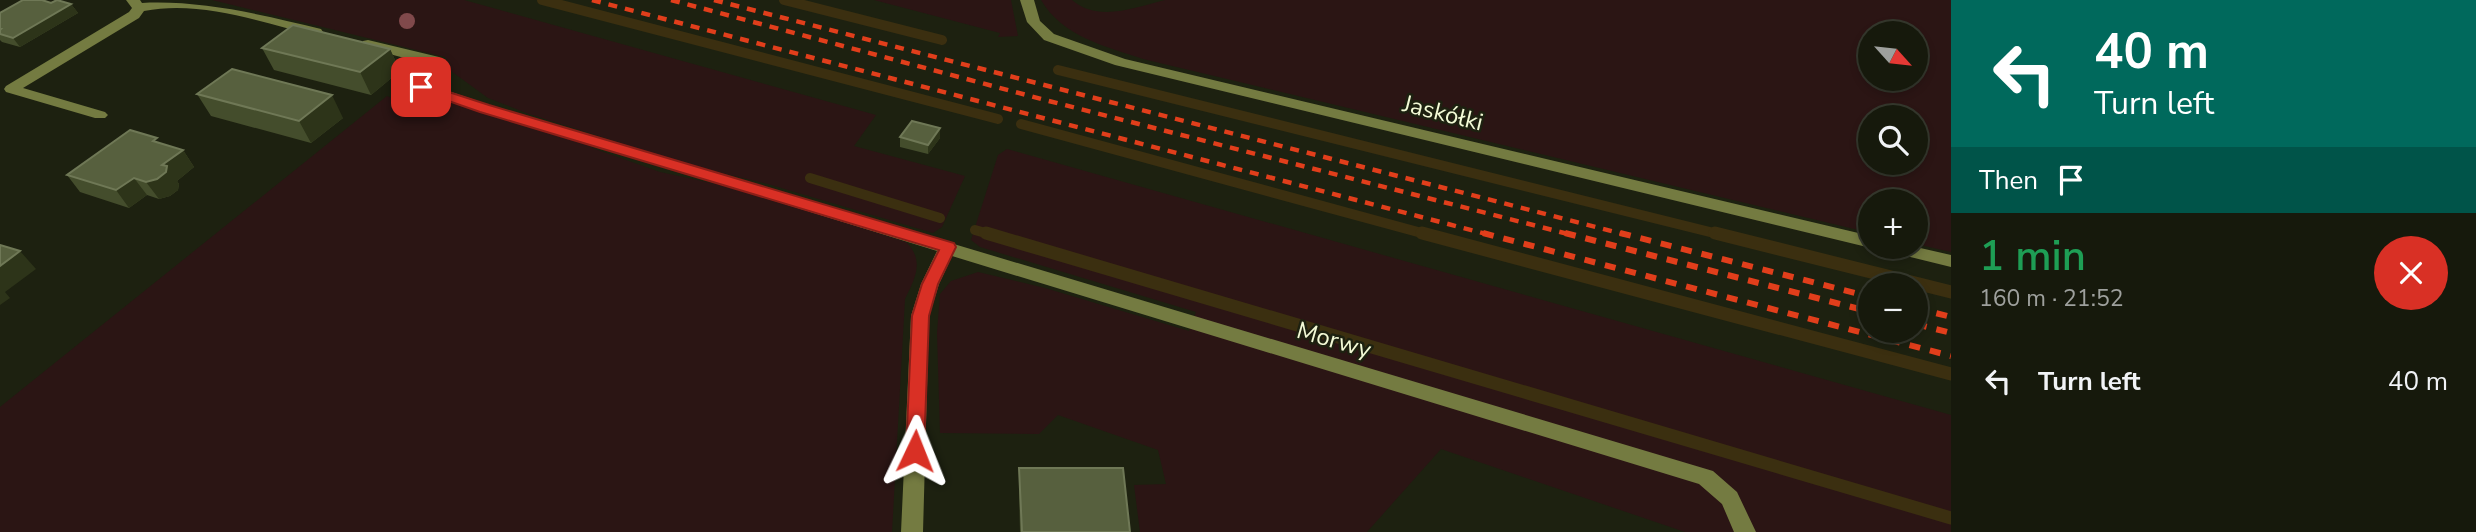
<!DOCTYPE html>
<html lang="en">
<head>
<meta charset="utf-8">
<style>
	:root { --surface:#16190c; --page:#23261a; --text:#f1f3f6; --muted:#9ea09d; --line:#35382d }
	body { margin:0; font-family:"Nunito Sans",sans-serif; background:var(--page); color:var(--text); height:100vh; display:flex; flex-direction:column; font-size:26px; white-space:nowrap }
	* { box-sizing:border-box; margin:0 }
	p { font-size:23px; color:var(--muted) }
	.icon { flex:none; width:38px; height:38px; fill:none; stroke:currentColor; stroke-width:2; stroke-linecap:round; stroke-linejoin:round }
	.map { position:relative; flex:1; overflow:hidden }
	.details { display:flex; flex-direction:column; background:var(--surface); width:525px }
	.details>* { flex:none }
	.banner { background:#00695c; color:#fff; overflow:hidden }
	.needle { width:46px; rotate:117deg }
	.controls { position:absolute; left:1858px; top:21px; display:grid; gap:14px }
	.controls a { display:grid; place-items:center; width:70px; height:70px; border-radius:50%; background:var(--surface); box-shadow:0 4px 10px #0003,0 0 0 2px var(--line); font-size:35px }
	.pin { position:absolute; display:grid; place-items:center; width:60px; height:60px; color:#fff; margin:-30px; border-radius:14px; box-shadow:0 4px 10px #0006 }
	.me { position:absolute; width:77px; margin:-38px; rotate:2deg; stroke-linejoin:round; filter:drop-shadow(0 0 5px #0008) }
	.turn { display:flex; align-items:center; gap:24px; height:147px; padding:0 28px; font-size:32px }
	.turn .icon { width:91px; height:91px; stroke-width:2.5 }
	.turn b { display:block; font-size:49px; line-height:60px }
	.then { display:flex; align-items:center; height:66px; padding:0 28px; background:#0003; gap:14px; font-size:26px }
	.round { display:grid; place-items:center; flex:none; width:74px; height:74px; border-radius:37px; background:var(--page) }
	.summary { display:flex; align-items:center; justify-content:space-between; height:119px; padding:0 28px }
	h1 { font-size:42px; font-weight:600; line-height:52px; color:#1e9e55 }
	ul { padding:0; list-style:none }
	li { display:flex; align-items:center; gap:21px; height:98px; padding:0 28px }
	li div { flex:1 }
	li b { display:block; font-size:26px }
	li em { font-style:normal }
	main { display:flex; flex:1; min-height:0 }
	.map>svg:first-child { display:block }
	.green { fill:#2b1514; fill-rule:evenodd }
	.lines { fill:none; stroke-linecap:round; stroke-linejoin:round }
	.stream-far1 { stroke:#3b2f10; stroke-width:10 }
	.stream { stroke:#3b2f10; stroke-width:13 }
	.minor { fill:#747b41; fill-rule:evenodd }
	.rail-far1 { stroke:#e13e1b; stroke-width:4.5; stroke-dasharray:9 8; stroke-linecap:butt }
	.rail { stroke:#e13e1b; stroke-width:6; stroke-dasharray:11 10; stroke-linecap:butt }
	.tree { fill:#80494b }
	.wall { fill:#444d2c }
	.shaded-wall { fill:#2d3419 }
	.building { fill:#57603e; stroke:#6f7856; stroke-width:2 }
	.route { fill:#d93025; stroke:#8d1f18; stroke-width:2 }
	.labels { text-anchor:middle; stroke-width:5; stroke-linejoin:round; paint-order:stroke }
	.street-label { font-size:24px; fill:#f3fad6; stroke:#1d2110 }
</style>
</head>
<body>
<main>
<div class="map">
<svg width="1951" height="532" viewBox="0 0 1951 532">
	<rect width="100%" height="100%" fill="#1d2110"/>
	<!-- green -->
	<path class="green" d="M212,0H464L876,115L854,146L965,176L942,227L933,233L768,184L696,167L529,114L488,98L451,71L445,57Z
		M874,0H1011L1018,36L998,37L1000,33Z
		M1041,0H1072C1098,23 1136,7 1165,0H1951V252L1916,244V201H1871V233L1143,59C1105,46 1063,37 1041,0ZM1871,33H1916V79H1871ZM1871,117H1916V163H1871Z
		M387,96L419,109L451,99L499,118L570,134L595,149L660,172L758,193L906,242C925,261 915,278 905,299L892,532H0V407Z
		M1007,149L1951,415V532H1685L1441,449L1367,532H1140L1134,485L1166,484L1158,450L1058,415L1039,434L940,433L937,333L940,294L951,281L978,272L1045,288L1189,331L1196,312L980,247L971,240L998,155Z"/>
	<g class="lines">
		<!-- stream-far1 -->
		<path class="stream-far1" d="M542,0L998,119
			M784,0L942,40
			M1058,70L1722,235
			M1021,124L1429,235
			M810,178L940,218
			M975,230L992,235"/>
		<!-- stream -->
		<path class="stream" d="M986,233L1951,518
			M1422,233L1951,374
			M1715,233L1951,292"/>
		<!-- minor -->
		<path class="minor" d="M126,0H140L142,3C201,0 264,15 321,29L323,32L316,36C260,22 201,0 144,11L139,18L23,88L105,112L108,115L105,118H95L6,92L4,89L6,86L129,12L132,8Z
			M1020,0H1034L1040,21L1054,34L1125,59L1871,236V247H1875L1871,248L1115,65L1044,40L1027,22Z
			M368,40L439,57L445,64L443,72L431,85L489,105L1713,471L1737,492L1756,532H1734L1722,504L1699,484L952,256L939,284L929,316L923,532H901L911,316L921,284L937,251L416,90L414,87L429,71L431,65L363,47V41Z
			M1884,247H1916L1951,255V267L1886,251Z"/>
		<!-- rail-far1 -->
		<path class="rail-far1" d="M592,0L1490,235
			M671,0L1045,100L1572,235
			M714,0L1627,235"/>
		<!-- rail -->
		<path class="rail" d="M1483,233L1951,356
			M1565,233L1871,312
			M1620,233L1871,297
			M1916,308L1951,317
			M1916,324L1951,333"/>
	</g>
	<!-- trees -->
	<circle class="tree" cx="407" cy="21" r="8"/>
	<!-- wall -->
	<path class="wall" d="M51,3L71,4L78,13L20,47L2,42L0,40V13Z
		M262,48L390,49L400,71L371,95L274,70Z
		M197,94L343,118L311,143L211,116Z
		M900,137L940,138L928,154L900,147Z
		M161,144L183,150L194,167L177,181L179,184L178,190L170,196L159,199L147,195L129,208L80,192L67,175Z
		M1019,468L1130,532H1020L1019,485Z"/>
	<!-- shaded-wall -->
	<path class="shaded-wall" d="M71,4L78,13L20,47L13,38Z
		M390,49L400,71L371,95L360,72Z
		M332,95L343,118L311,143L299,121Z
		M940,128V138L928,154V145Z
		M183,150L194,167L177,181L179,184L178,190L170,196L159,199L146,182L162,165Z
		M134,178L147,195L129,208L116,190Z
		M20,251L36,269L5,292L10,298L0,305V266Z"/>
	<!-- building -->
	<path class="building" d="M23,0H42L51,3L57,0L71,4L13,38L0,34V30L1,29H0V13Z
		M293,25L390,49L360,72L262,48Z
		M232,69L332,95L299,121L197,94Z
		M912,121L940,128L928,145L900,137Z
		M130,130L157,138L153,141L183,150L162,165L167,166L166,172L157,179L146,182L134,178L116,190L67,175Z
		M0,245L20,251L0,266Z
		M1019,468H1123L1130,532H1022Z"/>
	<!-- route -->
	<path class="route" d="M421,83L489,105L954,243L956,247L938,284L929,316L924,451L922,457L915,459L909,457L906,451L912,316L922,284L939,250L480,112L417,90L415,87Z"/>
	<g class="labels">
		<!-- street labels -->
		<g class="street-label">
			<text transform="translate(1443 113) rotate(14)" y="8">Jaskółki</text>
			<text transform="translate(1334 340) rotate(16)" y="8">Morwy</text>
		</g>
	</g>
</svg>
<div class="controls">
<a><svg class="needle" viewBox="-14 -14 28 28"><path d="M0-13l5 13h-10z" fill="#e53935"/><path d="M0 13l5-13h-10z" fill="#9ea09d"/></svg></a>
<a><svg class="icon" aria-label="search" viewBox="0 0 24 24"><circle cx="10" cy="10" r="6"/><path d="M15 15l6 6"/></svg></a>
<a>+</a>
<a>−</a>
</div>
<div class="pin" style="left:421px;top:87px;background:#d93025"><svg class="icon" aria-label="arrive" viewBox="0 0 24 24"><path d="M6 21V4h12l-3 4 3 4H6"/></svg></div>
<svg class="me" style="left:915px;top:451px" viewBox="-20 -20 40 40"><path d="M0-17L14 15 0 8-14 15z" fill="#d93025" stroke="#fff" stroke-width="4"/></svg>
</div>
<section class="details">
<div class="banner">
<div class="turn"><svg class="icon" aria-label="left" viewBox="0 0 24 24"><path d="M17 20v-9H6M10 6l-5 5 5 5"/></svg><div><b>40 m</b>Turn left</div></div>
<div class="then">Then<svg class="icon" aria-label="arrive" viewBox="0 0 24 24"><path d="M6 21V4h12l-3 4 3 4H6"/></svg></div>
</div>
<div class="summary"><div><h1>1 min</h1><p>160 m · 21:52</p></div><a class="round" style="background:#d93025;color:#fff"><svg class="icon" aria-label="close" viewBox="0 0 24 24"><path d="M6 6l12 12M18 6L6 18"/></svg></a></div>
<ul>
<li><svg class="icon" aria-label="left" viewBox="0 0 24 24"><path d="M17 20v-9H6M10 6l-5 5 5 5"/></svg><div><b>Turn left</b></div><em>40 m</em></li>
</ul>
</section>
</main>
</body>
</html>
